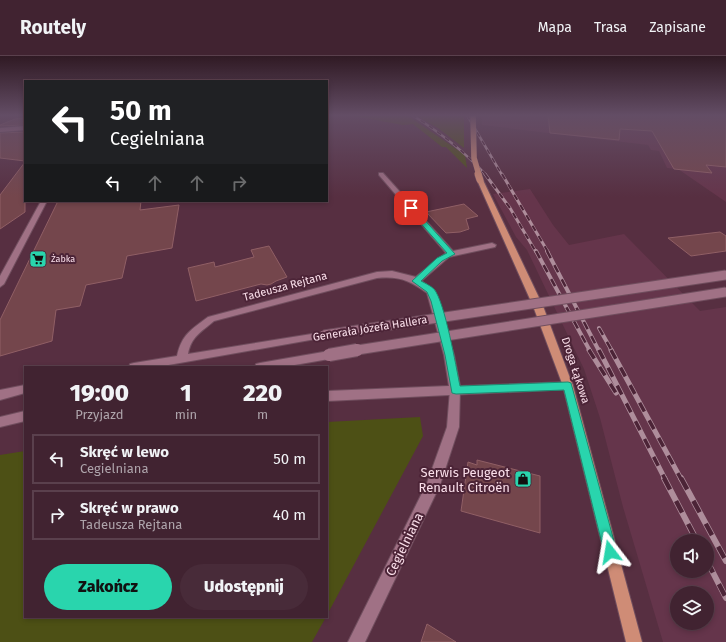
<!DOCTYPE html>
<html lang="pl">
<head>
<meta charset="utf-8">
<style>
	:root { --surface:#412331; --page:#482b39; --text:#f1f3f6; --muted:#aea4ab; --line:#5a404d; --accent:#29d5ad }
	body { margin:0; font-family:"Fira Sans",sans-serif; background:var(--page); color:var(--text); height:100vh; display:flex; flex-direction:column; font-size:15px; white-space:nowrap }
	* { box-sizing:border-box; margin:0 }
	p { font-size:13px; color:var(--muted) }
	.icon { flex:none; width:22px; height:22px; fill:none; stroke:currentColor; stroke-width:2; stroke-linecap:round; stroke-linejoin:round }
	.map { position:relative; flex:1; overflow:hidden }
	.panel { position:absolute; left:24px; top:310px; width:304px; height:252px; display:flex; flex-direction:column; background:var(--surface); border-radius:0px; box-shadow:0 2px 6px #0003,0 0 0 1px var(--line) }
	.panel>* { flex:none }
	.hud { position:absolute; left:24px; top:24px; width:304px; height:122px; border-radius:0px; box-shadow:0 2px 6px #0003,0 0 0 1px var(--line); background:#202124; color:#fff; overflow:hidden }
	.controls { position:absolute; left:670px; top:478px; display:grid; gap:8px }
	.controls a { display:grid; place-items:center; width:44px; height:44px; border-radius:50%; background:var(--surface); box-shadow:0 2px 6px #0003,0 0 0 1px var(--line); font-size:20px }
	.pin { position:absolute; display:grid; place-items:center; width:34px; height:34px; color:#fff; margin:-17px; border-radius:8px; box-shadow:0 2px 6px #0006 }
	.me { position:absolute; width:44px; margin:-22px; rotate:346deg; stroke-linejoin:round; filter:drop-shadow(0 0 3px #0008) }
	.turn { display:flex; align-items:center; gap:14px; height:84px; padding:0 20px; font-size:18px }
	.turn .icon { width:52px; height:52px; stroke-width:2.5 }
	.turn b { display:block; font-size:28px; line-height:34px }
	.lanes { display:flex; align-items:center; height:38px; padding:0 20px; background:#0003; justify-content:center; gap:20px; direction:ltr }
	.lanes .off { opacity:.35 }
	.eta { display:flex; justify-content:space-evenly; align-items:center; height:68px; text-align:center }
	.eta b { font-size:24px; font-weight:800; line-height:28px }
	.primary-button { display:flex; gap:8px; margin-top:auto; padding:8px 20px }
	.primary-button a { flex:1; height:46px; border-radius:24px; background:var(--accent); color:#111; font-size:16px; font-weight:800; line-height:46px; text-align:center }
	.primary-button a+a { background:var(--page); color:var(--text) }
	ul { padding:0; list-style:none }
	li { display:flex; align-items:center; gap:12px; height:50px; margin:0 8px 6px; padding:0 12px; border:2px solid var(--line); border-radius:0px }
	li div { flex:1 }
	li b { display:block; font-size:15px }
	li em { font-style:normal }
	header { display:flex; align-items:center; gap:24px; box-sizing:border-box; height:56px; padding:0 20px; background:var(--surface); border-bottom:1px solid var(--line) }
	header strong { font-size:19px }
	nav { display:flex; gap:22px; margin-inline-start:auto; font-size:14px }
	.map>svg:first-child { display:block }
	.built { fill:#65354b; fill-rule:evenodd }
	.green { fill:#4d5015 }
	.building { fill:#74464c; stroke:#905f65 }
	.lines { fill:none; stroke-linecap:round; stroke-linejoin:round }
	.minor-casing { stroke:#704e5e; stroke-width:2 }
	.tertiary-casing { stroke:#704e5e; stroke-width:2 }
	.secondary-casing { stroke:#704e5e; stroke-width:2 }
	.primary-casing { stroke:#704e5e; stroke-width:2 }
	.minor { fill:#a07185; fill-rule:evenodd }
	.tertiary { fill:#a07185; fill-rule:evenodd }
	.secondary { fill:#a07185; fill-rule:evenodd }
	.primary { fill:#cf8c76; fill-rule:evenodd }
	.rail-far4-casing { stroke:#ae8d9b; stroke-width:2.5 }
	.rail-far3-casing { stroke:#ae8d9b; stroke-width:3 }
	.rail-far2-casing { stroke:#ae8d9b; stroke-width:4 }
	.rail-far1-casing { stroke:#ae8d9b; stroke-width:5 }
	.rail-casing { stroke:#ae8d9b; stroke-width:6 }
	.rail-far4 { stroke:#4c2437; stroke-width:1.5; stroke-dasharray:5; stroke-linecap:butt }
	.rail-far3 { stroke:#4c2437; stroke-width:2; stroke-dasharray:6; stroke-linecap:butt }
	.rail-far2 { stroke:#4c2437; stroke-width:2.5; stroke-dasharray:8; stroke-linecap:butt }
	.rail-far1 { stroke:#4c2437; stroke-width:3.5; stroke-dasharray:10; stroke-linecap:butt }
	.rail { stroke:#4c2437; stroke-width:4.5; stroke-dasharray:13; stroke-linecap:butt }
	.secondary-bridge-far1-casing { stroke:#704e5e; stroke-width:11; stroke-linecap:butt }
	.secondary-bridge-casing { stroke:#704e5e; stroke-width:14; stroke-linecap:butt }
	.primary-bridge-far1-casing { stroke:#704e5e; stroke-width:6; stroke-linecap:butt }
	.primary-bridge-casing { stroke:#704e5e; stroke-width:8; stroke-linecap:butt }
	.secondary-bridge-far1 { stroke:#a07185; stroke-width:9 }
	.secondary-bridge { stroke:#a07185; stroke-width:12 }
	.primary-bridge-far1 { stroke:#cf8c76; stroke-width:5.5 }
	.primary-bridge { stroke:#cf8c76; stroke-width:7 }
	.route { fill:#29d5ad; stroke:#1b8a70 }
	.labels { text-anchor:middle; stroke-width:4; stroke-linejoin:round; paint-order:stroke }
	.far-poi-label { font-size:9px; fill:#fadfea; stroke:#4c2437; text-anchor:start }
	.street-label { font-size:11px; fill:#fadfea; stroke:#4c2437 }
	.near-poi-label { font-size:13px; fill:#fadfea; stroke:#4c2437; text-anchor:end }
	.near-street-label { font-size:13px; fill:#fadfea; stroke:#4c2437 }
</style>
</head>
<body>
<header>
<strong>Routely</strong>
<nav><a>Mapa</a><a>Trasa</a><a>Zapisane</a></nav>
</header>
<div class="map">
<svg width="726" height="586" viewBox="0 0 726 586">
	<rect width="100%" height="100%" fill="#572f41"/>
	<!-- built -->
	<path class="built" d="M482,59H726V101L662,95L726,103V146L678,113L667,112L659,95L651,94L648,89L482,69Z
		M530,133L553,169L569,189L624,178L700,255L726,251V586H663L623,451L600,362L584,313L527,194L516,181L493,138ZM677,485H707V515H677ZM677,537H707V567H677Z"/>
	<!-- green -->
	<path class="green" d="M348,59H407L465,99L467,112L446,91H442L413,68L403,69Z
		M415,59H464V92L438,72Z
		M420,361L423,380L327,559V366Z
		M25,395V561H326L312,586H0V399Z"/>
	<!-- building -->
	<path class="building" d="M548,59H726V111L706,109L712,117L674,113L652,75L620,73L619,84L550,77Z
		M25,62V69L0,70V69L15,63Z
		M25,76V105L0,102V77Z
		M25,106V156L0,173V139Z
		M58,145H141L140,154L179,149L172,192L127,200L122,222L86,229L80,250L56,254L52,285L0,300V264Z
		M464,148L478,160L466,163L469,173L460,176L446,177L426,156Z
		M720,176L726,180V195L691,200L668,182Z
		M269,190L287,221L276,225L271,228L267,229L261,228L196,245L188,212L214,206L215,211L254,201L251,194Z
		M477,404L540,420V477L461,455L468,406L477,409Z
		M427,568L456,586H421Z"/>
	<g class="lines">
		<!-- minor casing -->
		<g class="minor-casing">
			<path id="minor" d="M25,70V74L0,76V72Z
				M379,117H383L453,195L492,187L496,189L495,191L449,201L419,227H413L412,225L413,223L446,197L379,119Z
				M41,145H47L4,228L0,231V220Z"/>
		</g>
		<!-- tertiary casing -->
		<g class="tertiary-casing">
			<path id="tertiary" d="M455,330L459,331L460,334L459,371L440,429L365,586H348L427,427L447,371L450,334L451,331Z"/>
		</g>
		<!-- secondary casing -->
		<g class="secondary-casing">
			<path id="secondary" d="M392,215L416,221L435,235L454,299L460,330L568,326L572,327L573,330L572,333L327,345V335L449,330L444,299L427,237C409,224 399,220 377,222L214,265C201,276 191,281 188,298L324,276L329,279L327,281L157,311H129L130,308L134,307L177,300C182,278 191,274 208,261L377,216Z
				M329,295L333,296L334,299L333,302L329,303L283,311H255L256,308L260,307Z
				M25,329V337L0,344V334Z
				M25,355V365L0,371V361Z"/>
		</g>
		<!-- primary casing -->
		<g class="primary-casing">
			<path id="primary" d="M480,122L483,124L543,250L573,330L642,586H626L563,330L533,250L477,124Z"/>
		</g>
		<!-- minor -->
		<use href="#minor" class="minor"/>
		<!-- tertiary -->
		<use href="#tertiary" class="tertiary"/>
		<!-- secondary -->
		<use href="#secondary" class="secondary"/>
		<!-- primary -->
		<use href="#primary" class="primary"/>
		<!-- rail-far4 casing -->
		<g class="rail-far4-casing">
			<path id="rail-far4" d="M412,59C441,77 463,94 486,119
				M467,59L502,119"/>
		</g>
		<!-- rail-far3 casing -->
		<g class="rail-far3-casing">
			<path id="rail-far3" d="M485,118L510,152L536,196
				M502,118L548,196"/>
		</g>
		<!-- rail-far2 casing -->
		<g class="rail-far2-casing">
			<path id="rail-far2" d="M536,195L590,295
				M547,195L599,295
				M599,272L612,295"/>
		</g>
		<!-- rail-far1 casing -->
		<g class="rail-far1-casing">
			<path id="rail-far1" d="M589,294L616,337
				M599,294L665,423
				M611,294L681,423"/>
		</g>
		<!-- rail casing -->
		<g class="rail-casing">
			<path id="rail" d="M664,422L697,485
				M681,422L726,505
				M707,505L726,542"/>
		</g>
		<!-- rail-far4 -->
		<use href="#rail-far4" class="rail-far4"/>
		<!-- rail-far3 -->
		<use href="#rail-far3" class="rail-far3"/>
		<!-- rail-far2 -->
		<use href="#rail-far2" class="rail-far2"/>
		<!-- rail-far1 -->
		<use href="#rail-far1" class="rail-far1"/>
		<!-- rail -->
		<use href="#rail" class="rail"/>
		<!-- secondary-bridge-far1 casing -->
		<g class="secondary-bridge-far1-casing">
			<path id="secondary-bridge-far1" d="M324,279L726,219
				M351,295L726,236"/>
		</g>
		<!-- secondary-bridge casing -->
		<g class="secondary-bridge-casing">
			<path id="secondary-bridge" d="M329,299L357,294"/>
		</g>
		<!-- primary-bridge-far1 casing -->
		<g class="primary-bridge-far1-casing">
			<path id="primary-bridge-far1" d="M473,59L474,102L479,119"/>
		</g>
		<!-- primary-bridge casing -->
		<g class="primary-bridge-casing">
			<path id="primary-bridge" d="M478,118L480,124"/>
		</g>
		<!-- secondary-bridge-far1 -->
		<use href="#secondary-bridge-far1" class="secondary-bridge-far1"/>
		<!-- secondary-bridge -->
		<use href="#secondary-bridge" class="secondary-bridge"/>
		<!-- primary-bridge-far1 -->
		<use href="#primary-bridge-far1" class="primary-bridge-far1"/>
		<!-- primary-bridge -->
		<use href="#primary-bridge" class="primary-bridge"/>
	</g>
	<!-- sky -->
	<linearGradient id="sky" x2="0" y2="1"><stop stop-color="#301a24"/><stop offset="0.42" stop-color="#634d65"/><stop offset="1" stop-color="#634d65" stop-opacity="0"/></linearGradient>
	<rect width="726" height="141" fill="url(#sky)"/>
	<!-- route -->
	<path class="route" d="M409,151H413L455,198L442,205L421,225C425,227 431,230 434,233C445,246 456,311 460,330L568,326L571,327L617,496L615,500L610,502L606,500L604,496L564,334L456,338L452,337L445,299L431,245L427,236L412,225L437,202L447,197L409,154Z"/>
	<!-- icons -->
	<defs>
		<g id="supermarket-square" transform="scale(0.9)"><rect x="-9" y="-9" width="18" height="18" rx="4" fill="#29d5ad" stroke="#4c2437"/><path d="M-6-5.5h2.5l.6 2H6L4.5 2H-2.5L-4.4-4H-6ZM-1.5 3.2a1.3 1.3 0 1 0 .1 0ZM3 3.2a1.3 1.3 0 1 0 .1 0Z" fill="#111"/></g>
		<g id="shop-square" transform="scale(0.9)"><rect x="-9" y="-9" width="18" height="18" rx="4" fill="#29d5ad" stroke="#4c2437"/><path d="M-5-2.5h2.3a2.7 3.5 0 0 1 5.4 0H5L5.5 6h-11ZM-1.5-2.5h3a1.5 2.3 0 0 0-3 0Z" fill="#111"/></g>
	</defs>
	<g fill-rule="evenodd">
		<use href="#supermarket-square" x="38" y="203"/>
		<use href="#shop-square" x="523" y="423"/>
	</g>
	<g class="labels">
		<!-- far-poi labels -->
		<g class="far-poi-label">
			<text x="51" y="206">Żabka</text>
		</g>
		<!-- street labels -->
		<g class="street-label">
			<text transform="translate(285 230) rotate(-15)" y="4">Tadeusza Rejtana</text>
			<text transform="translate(370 272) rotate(-9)" y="4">Generała Józefa Hallera</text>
			<text transform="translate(576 314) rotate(72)" y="4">Droga Łąkowa</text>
		</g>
		<!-- near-poi labels -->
		<g class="near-poi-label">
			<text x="510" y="421">Serwis Peugeot<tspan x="510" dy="15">Renault Citroën</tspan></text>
		</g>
		<!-- near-street labels -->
		<g class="near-street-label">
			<text transform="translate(404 488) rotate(-64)" y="5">Cegielniana</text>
		</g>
	</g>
</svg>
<div class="controls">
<a><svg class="icon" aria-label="sound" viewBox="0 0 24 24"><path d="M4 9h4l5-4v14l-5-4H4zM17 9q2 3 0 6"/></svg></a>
<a><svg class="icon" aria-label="layers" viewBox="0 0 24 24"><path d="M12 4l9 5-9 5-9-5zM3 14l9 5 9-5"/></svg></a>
</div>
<div class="pin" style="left:411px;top:152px;background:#d93025"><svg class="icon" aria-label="arrive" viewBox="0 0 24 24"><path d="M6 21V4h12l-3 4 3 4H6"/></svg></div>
<svg class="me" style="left:610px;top:496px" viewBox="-20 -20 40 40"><path d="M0-17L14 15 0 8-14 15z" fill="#29d5ad" stroke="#fff" stroke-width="4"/></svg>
<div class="hud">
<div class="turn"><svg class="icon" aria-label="left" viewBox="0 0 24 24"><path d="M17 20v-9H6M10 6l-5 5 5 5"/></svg><div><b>50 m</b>Cegielniana</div></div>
<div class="lanes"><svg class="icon" aria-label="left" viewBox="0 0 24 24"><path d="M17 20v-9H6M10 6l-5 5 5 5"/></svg><svg class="icon off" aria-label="ahead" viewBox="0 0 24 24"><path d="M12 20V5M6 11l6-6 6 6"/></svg><svg class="icon off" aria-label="ahead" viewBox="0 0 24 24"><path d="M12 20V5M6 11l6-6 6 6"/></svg><svg class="icon off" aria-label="right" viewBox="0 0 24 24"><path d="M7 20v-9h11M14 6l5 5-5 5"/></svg></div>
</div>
<section class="panel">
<div class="eta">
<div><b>19:00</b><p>Przyjazd</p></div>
<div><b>1</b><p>min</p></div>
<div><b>220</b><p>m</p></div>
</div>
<ul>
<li><svg class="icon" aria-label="left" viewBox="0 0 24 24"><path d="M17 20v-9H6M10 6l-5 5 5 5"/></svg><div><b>Skręć w lewo</b><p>Cegielniana</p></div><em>50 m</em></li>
<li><svg class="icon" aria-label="right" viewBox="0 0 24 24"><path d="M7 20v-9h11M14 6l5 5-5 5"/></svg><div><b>Skręć w prawo</b><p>Tadeusza Rejtana</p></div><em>40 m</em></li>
</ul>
<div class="primary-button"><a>Zakończ</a><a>Udostępnij</a></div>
</section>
</div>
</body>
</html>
